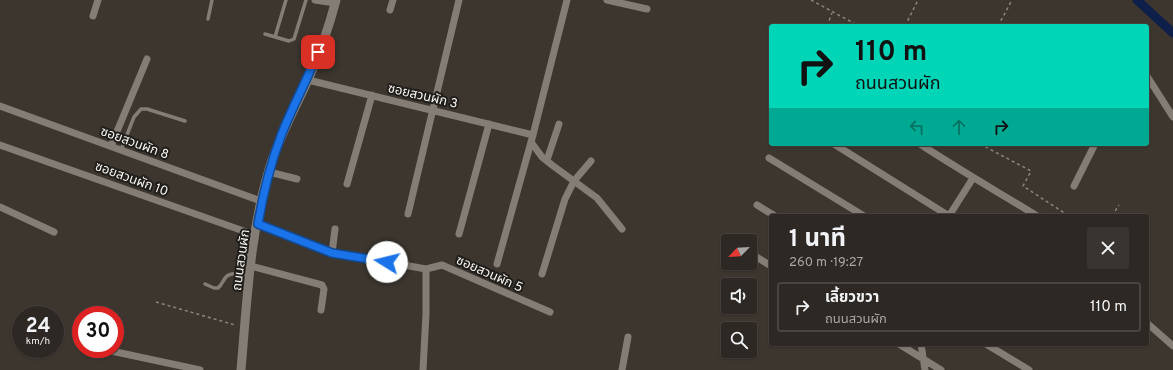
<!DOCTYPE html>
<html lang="th">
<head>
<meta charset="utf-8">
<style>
	:root { --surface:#2d2823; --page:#393430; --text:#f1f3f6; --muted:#a7a6a6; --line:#484441 }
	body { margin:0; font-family:Overpass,"Noto Sans Thai",sans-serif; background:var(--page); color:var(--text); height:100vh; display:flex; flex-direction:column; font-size:15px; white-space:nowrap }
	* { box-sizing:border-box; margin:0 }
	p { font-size:13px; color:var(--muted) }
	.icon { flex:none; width:22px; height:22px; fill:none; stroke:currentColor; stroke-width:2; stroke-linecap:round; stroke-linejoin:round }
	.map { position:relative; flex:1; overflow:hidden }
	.details { position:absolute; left:769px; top:214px; width:380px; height:132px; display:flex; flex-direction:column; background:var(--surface); border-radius:4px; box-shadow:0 1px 3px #0004,0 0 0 1px var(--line) }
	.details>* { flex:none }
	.guide { position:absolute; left:769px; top:24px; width:380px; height:122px; border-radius:4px; box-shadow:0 1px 3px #0004,0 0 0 1px var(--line); background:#00d5b7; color:#111; overflow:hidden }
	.needle { width:26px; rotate:245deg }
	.tools { position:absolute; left:721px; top:234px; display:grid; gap:8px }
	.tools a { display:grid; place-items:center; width:36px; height:36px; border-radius:4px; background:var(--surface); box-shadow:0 1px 3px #0004,0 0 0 1px var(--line); font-size:20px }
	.speed { position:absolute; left:12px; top:306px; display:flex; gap:8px; font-size:20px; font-weight:700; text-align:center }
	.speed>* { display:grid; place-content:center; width:52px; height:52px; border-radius:50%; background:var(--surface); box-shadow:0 1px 3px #0004,0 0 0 1px var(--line); line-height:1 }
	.speed small { font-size:10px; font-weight:400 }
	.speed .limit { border:6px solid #d22; background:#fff; color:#111 }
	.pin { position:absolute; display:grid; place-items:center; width:34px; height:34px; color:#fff; margin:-17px; border-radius:8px; box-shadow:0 2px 6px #0006 }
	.me { position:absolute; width:44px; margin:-22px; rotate:279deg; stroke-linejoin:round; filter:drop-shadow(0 0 3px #0008) }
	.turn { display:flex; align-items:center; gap:14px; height:84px; padding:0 20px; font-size:18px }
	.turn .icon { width:52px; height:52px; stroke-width:2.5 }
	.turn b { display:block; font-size:28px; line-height:34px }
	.lanes { display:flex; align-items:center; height:38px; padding:0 20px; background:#0003; justify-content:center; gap:20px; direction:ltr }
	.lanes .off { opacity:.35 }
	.round { display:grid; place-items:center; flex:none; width:42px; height:42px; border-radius:4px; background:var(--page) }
	.overview { display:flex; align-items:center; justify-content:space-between; height:68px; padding:0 20px }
	h1 { font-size:24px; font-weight:700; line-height:30px }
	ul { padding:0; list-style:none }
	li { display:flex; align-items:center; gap:12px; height:50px; margin:0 8px 6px; padding:0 12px; border:2px solid var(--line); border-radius:4px }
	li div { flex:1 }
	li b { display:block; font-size:15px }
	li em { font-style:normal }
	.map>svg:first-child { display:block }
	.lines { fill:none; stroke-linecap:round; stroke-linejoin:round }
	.canal { stroke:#0e1f4a; stroke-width:9 }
	.path { stroke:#8b8680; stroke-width:1.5; stroke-dasharray:3 3; stroke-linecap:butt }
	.service { stroke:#847d75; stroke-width:3.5 }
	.minor { stroke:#847d75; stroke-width:7 }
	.tertiary { stroke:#847d75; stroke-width:9 }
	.route-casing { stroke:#114b97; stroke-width:10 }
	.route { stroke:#1a73e8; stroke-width:7 }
	.labels { text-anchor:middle; stroke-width:4; stroke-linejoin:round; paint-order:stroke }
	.street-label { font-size:13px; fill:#f8f4ef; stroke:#201e1b }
</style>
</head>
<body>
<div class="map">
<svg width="1173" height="370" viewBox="0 0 1173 370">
	<rect width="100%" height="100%" fill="#3c362f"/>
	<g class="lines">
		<!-- canal -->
		<path class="canal" d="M1137,0L1173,33"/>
		<!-- path -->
		<path class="path" d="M811,0L859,26
			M827,26L832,13
			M905,26L918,0
			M998,26L1012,0
			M980,144L1031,171L1023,186L1069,216
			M1112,216L1119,205
			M156,302L235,325"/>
		<!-- service -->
		<path class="service" d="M208,19L212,0
			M265,34L289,41L294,39L306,0
			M275,37L286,0
			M121,150L134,117L141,109H147L185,121
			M205,284L214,288H218C222,285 223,280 226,277C232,271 241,275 248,277"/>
		<!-- minor -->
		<path class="minor" d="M315,0L335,3
			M607,0L647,9
			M390,10L393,0
			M93,16L98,0
			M1147,76L1173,117
			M308,80L533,135
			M0,106L261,201
			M531,142L542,157L552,165L597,198L622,229
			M834,144L949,216
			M920,144C958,169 998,192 1037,216
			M0,145L255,235
			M111,146L147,59
			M769,158L864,216
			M547,160L559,124
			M269,172L297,179
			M347,184L372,95
			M1074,186L1095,144
			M757,205L775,216
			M0,207L54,232
			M408,214L459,0
			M949,216L973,178
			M258,224L332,253L387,262L426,269L442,265L550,312
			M459,234L489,124
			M332,253L335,229
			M750,253L771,266
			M497,264L533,135L567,0
			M251,266L322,285L324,289L321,310
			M542,274L565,199L574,181L591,161
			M1147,323L1173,346
			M899,344L941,370
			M921,344L925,370
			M986,344L1029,370
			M102,349L200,370
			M423,370L426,314V269
			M622,370L628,337"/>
		<!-- tertiary -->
		<path class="tertiary" d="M241,370C247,301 250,229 271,163C281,134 295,108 308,80C319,55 329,27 336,0"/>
	</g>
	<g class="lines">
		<!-- route casing -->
		<g class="route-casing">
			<path id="route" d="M318,52C307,81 292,107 281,136C270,165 263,194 258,224L332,253L387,262"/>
		</g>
		<!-- route -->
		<use href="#route" class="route"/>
	</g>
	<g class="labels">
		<!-- street labels -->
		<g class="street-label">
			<text transform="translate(423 95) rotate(13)" y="5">ซอยสวนผัก 3</text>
			<text transform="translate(135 142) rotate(20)" y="5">ซอยสวนผัก 8</text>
			<text transform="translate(132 178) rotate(20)" y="5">ซอยสวนผัก 10</text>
			<text transform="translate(240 260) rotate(-82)" y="5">ถนนสวนผัก</text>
			<text transform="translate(490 273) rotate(24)" y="5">ซอยสวนผัก 5</text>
		</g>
	</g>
</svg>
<div class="tools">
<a><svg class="needle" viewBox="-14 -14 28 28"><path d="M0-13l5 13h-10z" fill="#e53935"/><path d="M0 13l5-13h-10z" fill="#a7a6a6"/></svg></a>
<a><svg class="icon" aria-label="sound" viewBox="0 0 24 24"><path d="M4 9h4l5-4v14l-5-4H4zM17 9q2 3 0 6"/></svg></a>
<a><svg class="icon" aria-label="search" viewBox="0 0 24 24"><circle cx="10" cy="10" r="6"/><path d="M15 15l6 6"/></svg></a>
</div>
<div class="speed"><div>24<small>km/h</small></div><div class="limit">30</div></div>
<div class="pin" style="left:318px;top:52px;background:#d93025"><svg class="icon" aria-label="arrive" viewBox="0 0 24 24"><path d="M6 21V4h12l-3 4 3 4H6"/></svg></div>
<svg class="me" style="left:387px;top:262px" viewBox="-20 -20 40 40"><circle r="19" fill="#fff"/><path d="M0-13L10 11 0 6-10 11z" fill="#1a73e8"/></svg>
<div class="guide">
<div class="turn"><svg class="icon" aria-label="right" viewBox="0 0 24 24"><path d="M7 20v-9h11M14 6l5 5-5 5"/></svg><div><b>110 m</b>ถนนสวนผัก</div></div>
<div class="lanes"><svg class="icon off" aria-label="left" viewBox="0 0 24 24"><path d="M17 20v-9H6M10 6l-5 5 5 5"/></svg><svg class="icon off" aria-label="ahead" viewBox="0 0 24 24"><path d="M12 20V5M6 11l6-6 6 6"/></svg><svg class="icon" aria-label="right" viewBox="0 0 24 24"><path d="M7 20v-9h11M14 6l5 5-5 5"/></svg></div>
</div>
<section class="details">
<div class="overview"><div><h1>1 นาที</h1><p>260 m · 19:27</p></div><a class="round"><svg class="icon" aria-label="close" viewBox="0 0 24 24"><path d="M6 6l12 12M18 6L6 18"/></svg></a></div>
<ul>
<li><svg class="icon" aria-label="right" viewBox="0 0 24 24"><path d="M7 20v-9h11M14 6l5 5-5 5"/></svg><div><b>เลี้ยวขวา</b><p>ถนนสวนผัก</p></div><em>110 m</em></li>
</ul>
</section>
</div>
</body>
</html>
